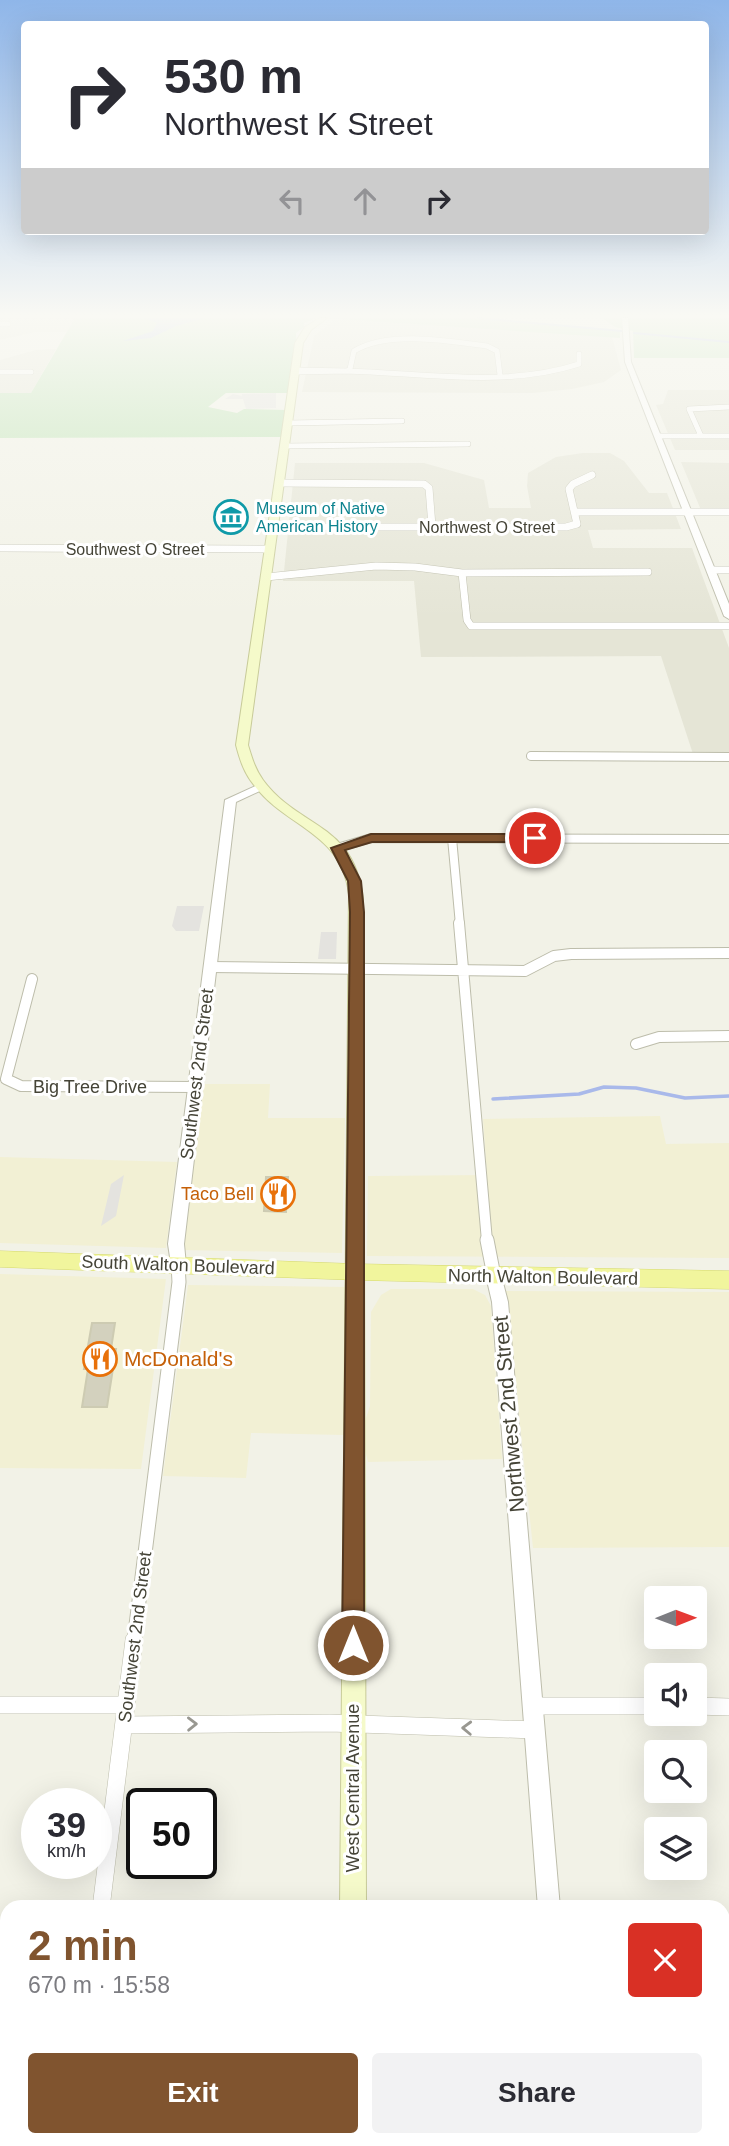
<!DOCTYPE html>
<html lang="en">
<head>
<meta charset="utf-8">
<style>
	:root { --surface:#fff; --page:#f2f2f3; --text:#2b2b33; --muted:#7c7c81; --accent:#80542f }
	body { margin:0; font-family:Helvetica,sans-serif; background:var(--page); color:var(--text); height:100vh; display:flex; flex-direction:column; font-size:26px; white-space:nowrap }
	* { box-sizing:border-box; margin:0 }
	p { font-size:23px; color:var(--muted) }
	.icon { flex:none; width:38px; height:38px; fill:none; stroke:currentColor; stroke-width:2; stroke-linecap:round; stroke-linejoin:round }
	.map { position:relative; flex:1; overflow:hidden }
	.side { position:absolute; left:0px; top:1900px; width:730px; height:247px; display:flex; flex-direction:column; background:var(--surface); border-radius:21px 21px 0 0; box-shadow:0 7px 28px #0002 }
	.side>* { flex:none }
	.banner { position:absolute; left:21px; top:21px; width:688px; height:214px; border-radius:7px; box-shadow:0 7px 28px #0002; background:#fff; color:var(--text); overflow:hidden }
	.needle { width:46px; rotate:89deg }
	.fabs { position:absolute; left:644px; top:1586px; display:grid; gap:14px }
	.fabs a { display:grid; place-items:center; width:63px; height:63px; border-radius:7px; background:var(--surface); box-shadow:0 7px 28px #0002; font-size:35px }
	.speed { position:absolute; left:21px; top:1788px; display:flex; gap:14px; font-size:35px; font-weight:700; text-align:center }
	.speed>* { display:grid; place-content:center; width:91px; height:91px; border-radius:50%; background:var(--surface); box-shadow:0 7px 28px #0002; line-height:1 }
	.speed small { font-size:18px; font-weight:400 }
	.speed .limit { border:4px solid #111; border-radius:10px; background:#fff; color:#111 }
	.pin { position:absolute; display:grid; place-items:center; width:60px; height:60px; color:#fff; margin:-30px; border:4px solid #fff; border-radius:50%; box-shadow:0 2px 7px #0007 }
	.me { position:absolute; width:77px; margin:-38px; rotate:0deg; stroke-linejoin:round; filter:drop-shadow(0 0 5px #0008) }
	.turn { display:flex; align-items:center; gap:24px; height:147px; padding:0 28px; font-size:32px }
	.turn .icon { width:91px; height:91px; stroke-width:2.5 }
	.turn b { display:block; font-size:49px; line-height:60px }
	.lanes { display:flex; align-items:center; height:66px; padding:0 28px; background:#0003; justify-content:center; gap:35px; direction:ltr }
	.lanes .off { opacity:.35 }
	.round { display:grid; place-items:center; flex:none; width:74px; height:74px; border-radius:7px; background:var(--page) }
	.head { display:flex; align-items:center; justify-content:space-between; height:119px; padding:0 28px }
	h1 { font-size:42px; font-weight:600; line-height:52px; color:var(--accent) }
	.primary-button { display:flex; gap:14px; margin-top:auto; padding:14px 28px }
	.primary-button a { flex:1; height:80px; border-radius:7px; background:var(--accent); color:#fff; font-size:28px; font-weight:600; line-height:80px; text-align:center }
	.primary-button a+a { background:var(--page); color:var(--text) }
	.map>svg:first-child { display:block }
	.residential { fill:#e5e5d6 }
	.commercial { fill:#f2f0d4 }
	.green { fill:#bee3b4 }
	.parking { fill:#e4e3df }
	.water { fill:#a9b9ea }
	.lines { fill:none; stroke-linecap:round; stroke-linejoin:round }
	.stream-far1 { stroke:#a9b9ea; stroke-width:2 }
	.stream { stroke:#a9b9ea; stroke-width:3.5 }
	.building { fill:#d3d1be; stroke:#cdcbb2; stroke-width:2 }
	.minor-far5-casing { stroke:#bdbdab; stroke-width:6 }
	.minor-far4-casing { stroke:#bdbdab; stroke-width:8 }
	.minor-far3-casing { stroke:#bdbdab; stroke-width:10 }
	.minor-far2-casing { stroke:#bdbdab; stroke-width:12 }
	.minor-far1-casing { stroke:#bdbdab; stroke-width:15 }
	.minor-casing { stroke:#bdbdab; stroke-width:18 }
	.tertiary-casing { stroke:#bdbdab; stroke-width:2 }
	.secondary-casing { stroke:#c8cb99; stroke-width:2 }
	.primary-casing { stroke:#d5d96f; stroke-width:1 }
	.minor-far5 { stroke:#fff; stroke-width:5 }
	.minor-far4 { stroke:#fff; stroke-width:7 }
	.minor-far3 { stroke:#fff; stroke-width:8 }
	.minor-far2 { stroke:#fff; stroke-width:10 }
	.minor-far1 { stroke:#fff; stroke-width:13 }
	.minor { stroke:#fff; stroke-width:17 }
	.tertiary { fill:#fff; fill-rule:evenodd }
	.secondary { fill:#f5faca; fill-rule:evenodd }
	.primary { fill:#f1f59d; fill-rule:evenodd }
	.oneway { stroke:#999891 }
	.route { fill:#80542f; stroke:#53371f; stroke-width:2 }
	.labels { text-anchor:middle; stroke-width:6; stroke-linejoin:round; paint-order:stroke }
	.far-culture-label { font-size:16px; fill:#0d838f; stroke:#fff; text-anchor:start }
	.far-street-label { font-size:16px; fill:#454437; stroke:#fff }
	.street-label { font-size:18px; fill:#454437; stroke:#fff }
	.food-label { font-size:18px; fill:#c56008; stroke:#fff; text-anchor:end }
	.near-food-label { font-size:21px; fill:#c56008; stroke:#fff; text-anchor:start }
	.near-street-label { font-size:21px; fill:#454437; stroke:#fff }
</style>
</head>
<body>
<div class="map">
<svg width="729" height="2146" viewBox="0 0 729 2146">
	<rect width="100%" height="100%" fill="#f2f2e7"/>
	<!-- residential -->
	<path class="residential" d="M0,318H75L67,332H35L0,340Z
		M337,318L612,337L621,370L604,382L572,389L533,393L302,392L314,336Z
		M56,349L31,393H0V360L36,350Z
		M668,390H729V450H675L656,405L663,404Z
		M583,453H610L624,461L649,493H667L681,529L588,530L593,548H692L729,648V755L693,754L661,656L421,657L414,581H283L295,463H424L484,480L489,508H531L527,486L528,473L556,457Z
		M681,462L729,463V515H703Z"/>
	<!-- commercial -->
	<path class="commercial" d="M200,1084H270L268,1118H345L342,1253L181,1250Z
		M660,1116L666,1144L729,1143V1258L367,1256L368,1176L487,1175L483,1119Z
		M0,1157L177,1162L166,1248L0,1243Z
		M0,1274L166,1279L141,1469L0,1468Z
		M188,1285L348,1287L344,1435L251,1433L246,1478L163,1476Z
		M391,1289H473L485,1295L491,1306L502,1459L368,1462L364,1446V1424L370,1406L371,1312L381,1295Z
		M506,1291L729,1292V1547L533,1548Z"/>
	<!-- green -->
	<path class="green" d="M75,318H317L304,323V327L296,333L297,351L289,393H226L208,407L237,413L244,409L287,410L282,437L0,438V393H31Z
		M326,318H470L616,330L620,331V338Z
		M602,318H729V358H634L633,331L615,327Z"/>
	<!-- parking -->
	<path class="parking" d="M276,393V408L246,409L243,399H225L233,394L242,396V394Z
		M177,906H204L199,931H176L172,926Z
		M321,932H337L336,959H318Z
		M124,1175L116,1216L101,1226L111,1184Z"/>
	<!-- water -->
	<path class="water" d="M144,318H249H205L176,326L151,338L123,341L153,331L157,323Z"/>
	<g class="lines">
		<!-- stream-far1 -->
		<path class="stream-far1" d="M478,318L622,331
			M634,333L729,342"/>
		<!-- stream -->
		<path class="stream" d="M493,1099L579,1094L604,1087L636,1088L685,1098L729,1096"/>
	</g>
	<!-- building -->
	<path class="building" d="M266,1177H288L286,1212L264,1211Z
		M92,1323H115L111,1349H116L107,1407H82L88,1369H84Z"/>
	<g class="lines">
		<!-- minor-far5 casing -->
		<g class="minor-far5-casing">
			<path id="minor-far5" d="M0,324H8
				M295,370L347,371L295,372
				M0,372H31
				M500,375L497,351L487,346C450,341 387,330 354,351L350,369L347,371C423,373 505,388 579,364V354
				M288,423L402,421
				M658,436H729
				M701,436L689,409L729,407
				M285,446L468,444"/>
		</g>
		<!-- minor-far4 casing -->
		<g class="minor-far4-casing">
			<path id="minor-far4" d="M279,483L424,484L429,488L432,526
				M575,512H729
				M273,527H566L577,524L569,489L573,484L592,475
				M0,548L270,549
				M712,570H729
				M462,573L467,620L471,626H729
				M266,577L376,566L415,567L462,573L648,572"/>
		</g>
		<!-- minor-far3 casing -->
		<g class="minor-far3-casing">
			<path id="minor-far3" d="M531,756L729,757
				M452,838L460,925
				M337,848L371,838L729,839"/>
		</g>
		<!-- minor-far2 casing -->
		<g class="minor-far2-casing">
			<path id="minor-far2" d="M459,923L487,1241
				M210,967L525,971L554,956L571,954L729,953
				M32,979L6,1079L21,1086L195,1087
				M636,1044L659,1037L729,1036"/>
		</g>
		<!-- minor-far1 casing -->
		<g class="minor-far1-casing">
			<path id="minor-far1" d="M487,1240L494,1276
				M134,1641L179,1282L178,1265"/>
		</g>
		<!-- minor casing -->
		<g class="minor-casing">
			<path id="minor" d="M0,1705H126
				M533,1706H656
				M695,1706L729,1707
				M124,1725L330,1723L535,1730
				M101,1908L134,1640
				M71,2146L72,2140"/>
		</g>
		<!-- tertiary casing -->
		<g class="tertiary-casing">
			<path id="tertiary" d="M622,318H628L631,362L729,604V619L724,616L625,362Z
				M260,784L264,785V789L236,802L184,1244L186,1265L184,1270L178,1272L172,1270L168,1244L225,800Z
				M494,1269L500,1271L508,1302L560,1908H538L492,1302L486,1276L488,1271Z
				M555,2140H581V2146H555Z"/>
		</g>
		<!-- secondary casing -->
		<g class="secondary-casing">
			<path id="secondary" d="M320,318H327L311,330L303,343L248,745C252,758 255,769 263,780C299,829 355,822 363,900L366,1908H340L349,894C341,831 286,828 254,785C244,773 240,760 236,745L295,343L305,327Z
				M338,2140H366V2146H338Z"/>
		</g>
		<!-- primary casing -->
		<g class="primary-casing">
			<path id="primary" d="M0,1251L357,1264L729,1271V1289L357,1280L0,1267Z"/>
		</g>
		<!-- minor-far5 -->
		<use href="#minor-far5" class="minor-far5"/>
		<!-- minor-far4 -->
		<use href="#minor-far4" class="minor-far4"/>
		<!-- minor-far3 -->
		<use href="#minor-far3" class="minor-far3"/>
		<!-- minor-far2 -->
		<use href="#minor-far2" class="minor-far2"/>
		<!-- minor-far1 -->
		<use href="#minor-far1" class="minor-far1"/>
		<!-- minor -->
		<use href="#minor" class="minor"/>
		<!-- tertiary -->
		<use href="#tertiary" class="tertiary"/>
		<!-- secondary -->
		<use href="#secondary" class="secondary"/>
		<!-- primary -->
		<use href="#primary" class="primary"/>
	</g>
	<!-- one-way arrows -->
	<defs><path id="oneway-chevron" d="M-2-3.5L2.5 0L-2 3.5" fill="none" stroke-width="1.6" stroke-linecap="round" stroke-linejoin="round" transform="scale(1.75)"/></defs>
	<g class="oneway">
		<use href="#oneway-chevron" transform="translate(192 1724) rotate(-1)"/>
		<use href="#oneway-chevron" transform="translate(467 1728) rotate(-178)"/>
	</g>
	<!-- sky -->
	<linearGradient id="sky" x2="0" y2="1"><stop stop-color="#8fb6e9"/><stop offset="0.51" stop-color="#f9f9f4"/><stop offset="1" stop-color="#f9f9f4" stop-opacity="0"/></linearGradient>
	<rect width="729" height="618" fill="url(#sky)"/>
	<!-- route -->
	<path class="route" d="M371,834H535L542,838L535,842H372L345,850L361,881L364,912V1645L361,1653L353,1656L345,1653L342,1645L350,912L348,881L331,848Z"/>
	<!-- icons -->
	<defs>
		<g id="museum-ring" transform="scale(1.75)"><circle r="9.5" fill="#fff" stroke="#0f9aa8" stroke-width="1.5"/><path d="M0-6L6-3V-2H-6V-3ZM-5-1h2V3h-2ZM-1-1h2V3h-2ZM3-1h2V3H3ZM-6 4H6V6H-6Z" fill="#0f9aa8"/></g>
		<g id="restaurant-ring" transform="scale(1.75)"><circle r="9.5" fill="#fff" stroke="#e8710a" stroke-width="1.5"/><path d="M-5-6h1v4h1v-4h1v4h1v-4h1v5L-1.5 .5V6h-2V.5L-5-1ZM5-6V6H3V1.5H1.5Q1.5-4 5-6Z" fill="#e8710a"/></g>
	</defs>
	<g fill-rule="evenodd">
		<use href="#museum-ring" x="231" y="517"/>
		<use href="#restaurant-ring" x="278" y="1194"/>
		<use href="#restaurant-ring" x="100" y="1359"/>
	</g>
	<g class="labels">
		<!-- far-culture labels -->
		<g class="far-culture-label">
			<text x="256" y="514">Museum of Native<tspan x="256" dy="18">American History</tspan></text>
		</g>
		<!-- far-street labels -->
		<g class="far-street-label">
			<text x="487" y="533">Northwest O Street</text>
			<text x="135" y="555">Southwest O Street</text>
		</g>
		<!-- street labels -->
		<g class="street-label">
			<text transform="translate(197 1074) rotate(-83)" y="6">Southwest 2nd Street</text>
			<text x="90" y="1093">Big Tree Drive</text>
			<text transform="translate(178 1265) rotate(2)" y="6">South Walton Boulevard</text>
			<text transform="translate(543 1277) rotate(1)" y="6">North Walton Boulevard</text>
			<text transform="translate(135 1637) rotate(-83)" y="6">Southwest 2nd Street</text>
			<text transform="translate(353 1788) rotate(-90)" y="6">West Central Avenue</text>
		</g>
		<!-- food labels -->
		<g class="food-label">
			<text x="254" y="1200">Taco Bell</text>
		</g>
		<!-- near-food labels -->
		<g class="near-food-label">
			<text x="124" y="1366">McDonald's</text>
		</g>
		<!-- near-street labels -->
		<g class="near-street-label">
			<text transform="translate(509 1414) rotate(-95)" y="7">Northwest 2nd Street</text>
		</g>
	</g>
</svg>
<div class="fabs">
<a><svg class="needle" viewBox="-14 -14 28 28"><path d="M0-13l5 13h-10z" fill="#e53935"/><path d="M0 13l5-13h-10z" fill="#7c7c81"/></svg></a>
<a><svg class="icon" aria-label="sound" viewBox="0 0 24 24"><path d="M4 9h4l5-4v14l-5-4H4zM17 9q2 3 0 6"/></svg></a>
<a><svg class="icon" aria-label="search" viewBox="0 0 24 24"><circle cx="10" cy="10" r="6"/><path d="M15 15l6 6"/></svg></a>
<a><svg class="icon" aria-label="layers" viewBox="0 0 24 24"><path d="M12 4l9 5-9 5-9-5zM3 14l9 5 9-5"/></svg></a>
</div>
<div class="speed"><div>39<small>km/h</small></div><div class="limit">50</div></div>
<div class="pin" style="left:535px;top:838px;background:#d93025"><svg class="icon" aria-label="arrive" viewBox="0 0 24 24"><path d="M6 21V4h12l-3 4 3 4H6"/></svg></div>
<svg class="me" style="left:353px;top:1645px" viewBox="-20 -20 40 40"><circle r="17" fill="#80542f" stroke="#fff" stroke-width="3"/><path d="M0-11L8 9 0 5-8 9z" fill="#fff"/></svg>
<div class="banner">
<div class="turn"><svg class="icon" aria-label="right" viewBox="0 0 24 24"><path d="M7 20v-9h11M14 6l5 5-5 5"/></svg><div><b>530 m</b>Northwest K Street</div></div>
<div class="lanes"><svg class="icon off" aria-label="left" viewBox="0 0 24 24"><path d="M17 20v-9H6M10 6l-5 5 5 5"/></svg><svg class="icon off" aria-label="ahead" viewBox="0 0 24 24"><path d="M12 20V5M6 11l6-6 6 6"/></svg><svg class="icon" aria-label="right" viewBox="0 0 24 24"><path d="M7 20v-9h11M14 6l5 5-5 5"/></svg></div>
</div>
<section class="side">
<div class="head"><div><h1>2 min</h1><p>670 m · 15:58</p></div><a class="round" style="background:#d93025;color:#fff"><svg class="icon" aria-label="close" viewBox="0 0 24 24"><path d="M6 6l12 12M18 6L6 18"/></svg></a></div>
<div class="primary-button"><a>Exit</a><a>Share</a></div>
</section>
</div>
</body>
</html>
